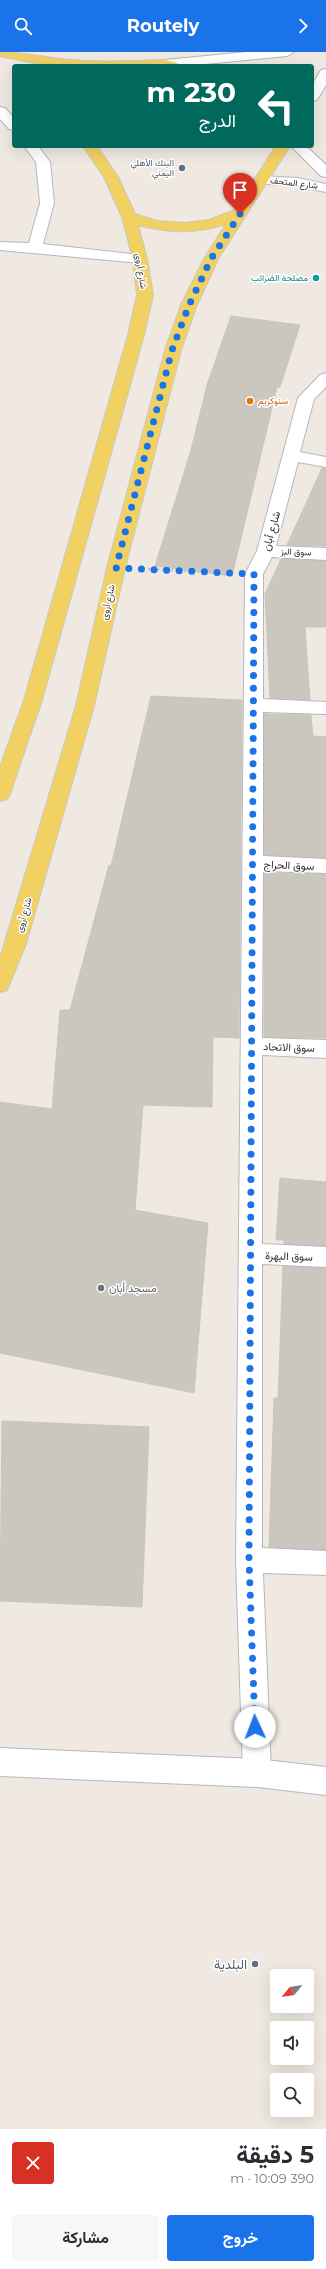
<!DOCTYPE html>
<html lang="ar">
<head>
<meta charset="utf-8">
<style>
	:root { --surface:#fff; --page:#f7f7f7; --text:#2b2b33; --muted:#7c7c81; --accent:#1a73e8 }
	body { margin:0; font-family:Montserrat,Vazirmatn,sans-serif; background:var(--page); color:var(--text); direction:rtl; height:100vh; display:flex; flex-direction:column; font-size:15px; white-space:nowrap }
	* { box-sizing:border-box; margin:0 }
	p { font-size:13px; color:var(--muted) }
	.icon { flex:none; width:22px; height:22px; fill:none; stroke:currentColor; stroke-width:2; stroke-linecap:round; stroke-linejoin:round }
	.map { position:relative; height:2077px; overflow:hidden; direction:ltr }
	.drawer { display:flex; flex-direction:column; background:var(--surface); flex:1 }
	.drawer>* { flex:none }
	.guide { position:absolute; left:12px; top:12px; width:302px; height:84px; border-radius:4px; box-shadow:0 4px 16px #0002; direction:rtl; background:#00695c; color:#fff; overflow:hidden }
	.needle { width:26px; rotate:240deg }
	.tools { position:absolute; left:270px; top:1917px; display:grid; gap:8px }
	.tools a { display:grid; place-items:center; width:44px; height:44px; border-radius:4px; background:var(--surface); box-shadow:0 4px 16px #0002; font-size:20px }
	.pin { position:absolute; display:grid; place-items:center; width:34px; height:34px; color:#fff; margin:-41px -17px; border-radius:50% 50% 50% 0; rotate:-45deg; box-shadow:0 0 4px #0007 }
	.pin .icon { rotate:45deg }
	.me { position:absolute; width:44px; margin:-22px; rotate:358deg; stroke-linejoin:round; filter:drop-shadow(0 0 3px #0008) }
	.turn { display:flex; align-items:center; gap:14px; height:84px; padding:0 12px; font-size:18px }
	.turn .icon { width:52px; height:52px; stroke-width:2.5 }
	.turn b { display:block; font-size:28px; line-height:34px }
	.round { display:grid; place-items:center; flex:none; width:42px; height:42px; border-radius:4px; background:var(--page) }
	.summary { display:flex; align-items:center; justify-content:space-between; height:68px; padding:0 12px }
	h1 { font-size:24px; font-weight:700; line-height:30px }
	.action { display:flex; gap:8px; margin-top:auto; padding:8px 12px }
	.action a { flex:1; height:46px; border-radius:4px; background:var(--accent); color:#fff; font-size:16px; font-weight:700; line-height:46px; text-align:center }
	.action a+a { background:var(--page); color:var(--text) }
	header { display:flex; justify-content:space-between; align-items:center; height:52px; padding:0 12px; background:var(--accent); color:#fff; font-size:18px; font-weight:700 }
	.map>svg:first-child { display:block }
	.building { fill:#cbc7bf; stroke:#cbc5ba }
	.lines { fill:none; stroke-linecap:round; stroke-linejoin:round }
	.street-casing { stroke:#b4b7c1; stroke-width:2 }
	.secondary-casing { stroke:#b4b7c1; stroke-width:2 }
	.primary-casing { stroke:#c9c9c9; stroke-width:2 }
	.path { stroke:#c9c9c9; stroke-width:2.5; stroke-dasharray:2.5 2; stroke-linecap:butt }
	.street { fill:#fff; fill-rule:evenodd }
	.secondary { fill:#fff; fill-rule:evenodd }
	.primary { fill:#f2d163; fill-rule:evenodd }
	.route { stroke:#1a73e8; stroke-width:7; stroke-dasharray:0 12.6 }
	.service-dot { fill:#5c6f8a; stroke:#fff; stroke-width:1.5 }
	.culture-dot { fill:#0f9aa8; stroke:#fff; stroke-width:1.5 }
	.food-dot { fill:#e8710a; stroke:#fff; stroke-width:1.5 }
	.worship-dot { fill:#6b7280; stroke:#fff; stroke-width:1.5 }
	.labels { text-anchor:middle; stroke-width:3; stroke-linejoin:round; paint-order:stroke }
	.far-service-label { font-size:9px; fill:#4e5e75; stroke:#fff; text-anchor:end }
	.far-street-label { font-size:9px; fill:#2e2e2e; stroke:#fff }
	.far-culture-label { font-size:9px; fill:#0d838f; stroke:#fff; text-anchor:end }
	.far-food-label { font-size:9px; fill:#c56008; stroke:#fff; text-anchor:start }
	.street-label { font-size:11px; fill:#2e2e2e; stroke:#fff }
	.worship-label { font-size:11px; fill:#5b616d; stroke:#fff; text-anchor:start }
	.near-service-label { font-size:13px; fill:#4e5e75; stroke:#fff; text-anchor:end }
</style>
</head>
<body>
<header><svg class="icon" aria-label="forward" viewBox="0 0 24 24"><path d="M9 5l7 7-7 7"/></svg>Routely<svg class="icon" aria-label="search" viewBox="0 0 24 24"><circle cx="10" cy="10" r="6"/><path d="M15 15l6 6"/></svg></header>
<div class="map">
<svg width="326" height="2077" viewBox="0 0 326 2077">
	<rect width="100%" height="100%" fill="#efe9e1"/>
	<!-- building -->
	<path class="building" d="M231,264L300,273L280,335H277L232,524L155,514L191,398L207,333Z
		M322,416H326V494L287,493Z
		M281,507L326,509V575H305L310,648L270,646L265,542Z
		M151,644L242,648L239,986L213,985L212,1055L143,1053L135,1158L208,1171L194,1341L0,1301V1050L52,1057L60,958H70L109,813L111,814Z
		M264,662L311,663L313,684L326,685V806L264,803Z
		M264,821L326,822V986L264,985Z
		M280,1126L326,1130V1194L284,1192V1188H276Z
		M283,1214L326,1216V1498L269,1495L274,1346H278Z
		M2,1369L149,1375L142,1555L0,1549Z"/>
	<g class="lines">
		<!-- street casing -->
		<g class="street-casing">
			<path id="street" d="M0,55L5,56L14,66V78L9,77L0,67Z
				M24,94H38L50,110L54,151L43,192L140,203L145,204L147,207L145,210L140,211L0,198V190L29,191L40,151L36,110Z
				M326,321V335L314,347L300,400L326,405V415L298,410L276,494L326,496V508L272,505L263,522V647L326,650V662L263,660V804L326,807V821L263,819L262,986L326,988V1006L262,1003V1192L326,1195V1215L262,1212V1496L326,1499V1523L263,1521L271,1721L267,1731L257,1735L247,1731L243,1721L236,1508L245,522L257,499L298,346L320,323Z"/>
		</g>
		<!-- secondary casing -->
		<g class="secondary-casing">
			<path id="secondary" d="M247,0H294L287,4L185,14H160L158,12L165,8Z
				M326,17V33L317,48L312,49V33L321,18Z
				M291,94H306L326,113V125L321,124Z
				M261,124L297,126L326,132V140L297,134L256,131L254,128L256,125Z
				M0,1696L257,1707L326,1715V1743L257,1735L0,1724Z"/>
		</g>
		<!-- primary casing -->
		<g class="primary-casing">
			<path id="primary" d="M0,0C21,0 40,5 61,7C95,11 130,9 165,8L177,11L179,14H50L0,4Z
				M83,94H97L118,125L135,162L157,169L185,171L209,168L235,158L276,94H290L218,207L197,253L181,298L125,516L94,654L26,892L7,938L0,940V906L76,654L107,516L165,298L181,253L204,207L226,172C196,182 169,181 138,173L147,207L153,243L144,283L42,648L10,742L7,747L0,749V715L24,648L128,283L137,243L133,207L122,165L104,125Z"/>
		</g>
		<!-- path -->
		<path class="path" d="M148,517L223,521"/>
		<!-- street -->
		<use href="#street" class="street"/>
		<!-- secondary -->
		<use href="#secondary" class="secondary"/>
		<!-- primary -->
		<use href="#primary" class="primary"/>
	</g>
	<g class="lines">
		<!-- route -->
		<path class="route" d="M240,162L211,207L189,253L172,298L116,516L254,522L249,1508L255,1675"/>
	</g>
	<!-- markers -->
	<g class="service-dot">
		<circle cx="182" cy="116" r="4"/>
		<circle cx="255" cy="1912" r="4"/>
	</g>
	<circle class="culture-dot" cx="316" cy="226" r="4"/>
	<circle class="food-dot" cx="250" cy="349" r="4"/>
	<circle class="worship-dot" cx="101" cy="1236" r="4"/>
	<g class="labels">
		<!-- far-service labels -->
		<g class="far-service-label">
			<text x="174" y="114">البنك الأهلي<tspan x="174" dy="10">اليمني</tspan></text>
		</g>
		<!-- far-street labels -->
		<g class="far-street-label">
			<text transform="translate(294 131) rotate(7)" y="3">شارع المتحف</text>
			<text transform="translate(141 219) rotate(81)" y="3">شارع أروى</text>
			<text transform="translate(296 500) rotate(2)" y="3">سوق البز</text>
			<text transform="translate(108 550) rotate(-77)" y="3">شارع أروى</text>
			<text transform="translate(24 863) rotate(-74)" y="3">شارع أروى</text>
		</g>
		<!-- far-culture labels -->
		<g class="far-culture-label">
			<text x="308" y="229">مصلحة الضرائب</text>
		</g>
		<!-- far-food labels -->
		<g class="far-food-label">
			<text x="258" y="352">سنوكريم</text>
		</g>
		<!-- street labels -->
		<g class="street-label">
			<text transform="translate(271 479) rotate(-74)" y="4">شارع أبان</text>
			<text transform="translate(289 813) rotate(2)" y="4">سوق الحراج</text>
			<text transform="translate(289 995) rotate(2)" y="4">سوق الاتحاد</text>
			<text transform="translate(289 1204) rotate(2)" y="4">سوق البهرة</text>
		</g>
		<!-- worship labels -->
		<g class="worship-label">
			<text x="109" y="1240">مسجد أبان</text>
		</g>
		<!-- near-service labels -->
		<g class="near-service-label">
			<text x="247" y="1917">البلدية</text>
		</g>
	</g>
</svg>
<div class="tools">
<a><svg class="needle" viewBox="-14 -14 28 28"><path d="M0-13l5 13h-10z" fill="#e53935"/><path d="M0 13l5-13h-10z" fill="#7c7c81"/></svg></a>
<a><svg class="icon" aria-label="sound" viewBox="0 0 24 24"><path d="M4 9h4l5-4v14l-5-4H4zM17 9q2 3 0 6"/></svg></a>
<a><svg class="icon" aria-label="search" viewBox="0 0 24 24"><circle cx="10" cy="10" r="6"/><path d="M15 15l6 6"/></svg></a>
</div>
<div class="pin" style="left:240px;top:162px;background:#d93025"><svg class="icon" aria-label="arrive" viewBox="0 0 24 24"><path d="M6 21V4h12l-3 4 3 4H6"/></svg></div>
<svg class="me" style="left:255px;top:1675px" viewBox="-20 -20 40 40"><circle r="19" fill="#fff"/><path d="M0-13L10 11 0 6-10 11z" fill="#1a73e8"/></svg>
<div class="guide">
<div class="turn"><svg class="icon" aria-label="left" viewBox="0 0 24 24"><path d="M17 20v-9H6M10 6l-5 5 5 5"/></svg><div><b>230 m</b>الدرج</div></div>
</div>
</div>
<section class="drawer">
<div class="summary"><div><h1>5 دقيقة</h1><p>390 m · 10:09</p></div><a class="round" style="background:#d93025;color:#fff"><svg class="icon" aria-label="close" viewBox="0 0 24 24"><path d="M6 6l12 12M18 6L6 18"/></svg></a></div>
<div class="action"><a>خروج</a><a>مشاركة</a></div>
</section>
</body>
</html>
